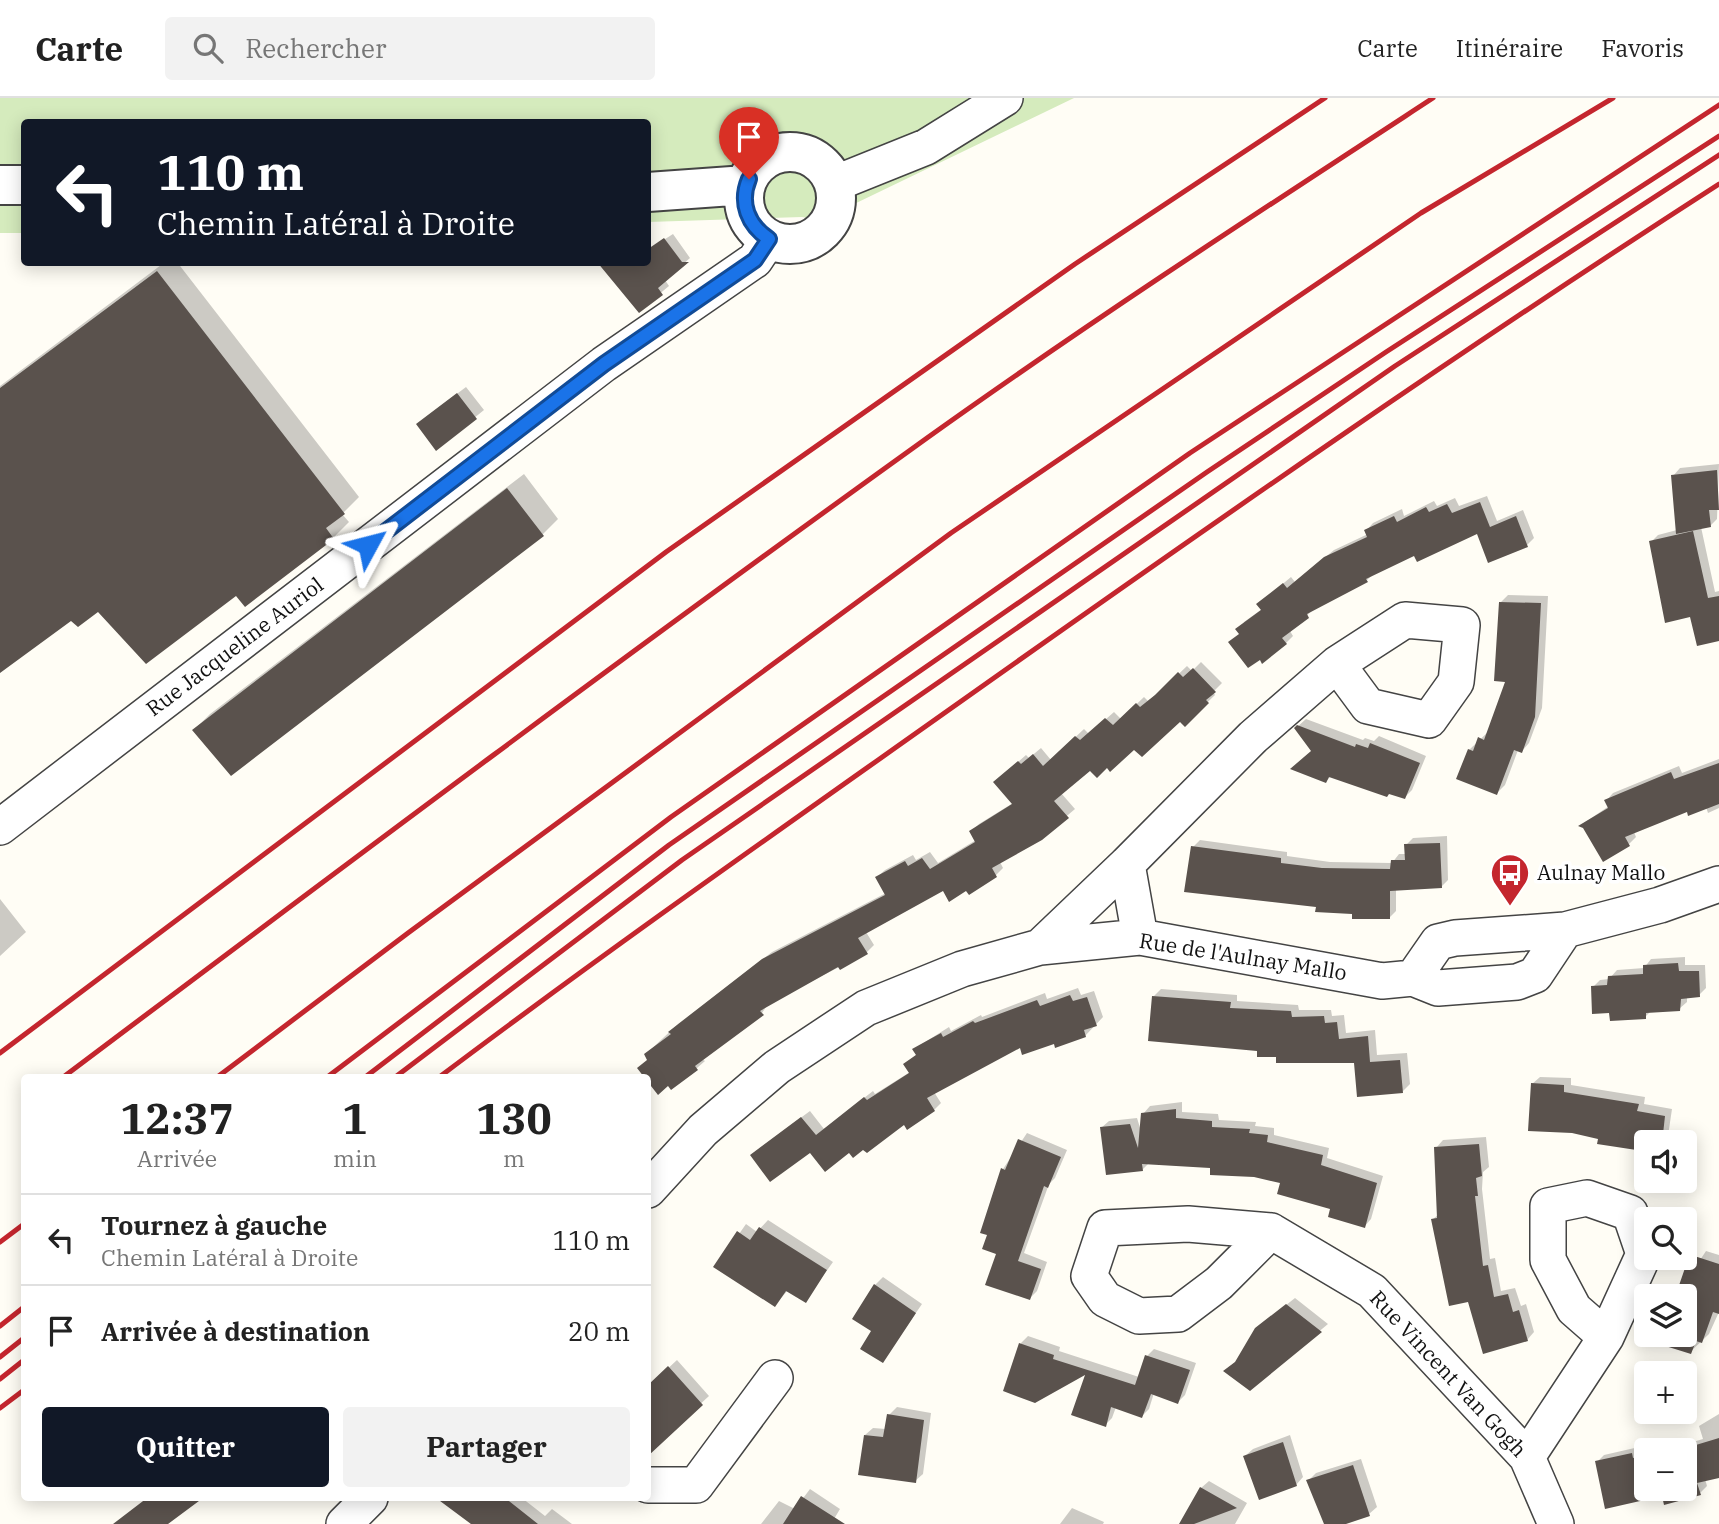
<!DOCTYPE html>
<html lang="fr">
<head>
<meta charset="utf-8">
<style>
	:root { --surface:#fff; --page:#f2f2f2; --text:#222; --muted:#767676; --line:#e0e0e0; --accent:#111827 }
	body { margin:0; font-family:"IBM Plex Serif",serif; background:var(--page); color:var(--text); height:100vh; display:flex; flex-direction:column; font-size:26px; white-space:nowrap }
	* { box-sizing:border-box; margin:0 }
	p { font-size:23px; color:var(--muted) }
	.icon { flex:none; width:38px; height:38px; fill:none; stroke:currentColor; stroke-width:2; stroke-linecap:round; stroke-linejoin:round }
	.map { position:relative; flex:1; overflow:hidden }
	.side { position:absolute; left:21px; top:976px; width:630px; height:427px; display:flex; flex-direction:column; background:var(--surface); border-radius:7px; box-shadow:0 4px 18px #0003 }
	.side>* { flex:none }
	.hud { position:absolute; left:21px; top:21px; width:630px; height:147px; border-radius:7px; box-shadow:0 4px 18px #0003; background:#111827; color:#fff; overflow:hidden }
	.buttons { position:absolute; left:1634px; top:1032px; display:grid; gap:14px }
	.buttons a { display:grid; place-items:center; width:63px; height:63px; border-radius:7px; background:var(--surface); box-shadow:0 4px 18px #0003; font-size:35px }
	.pin { position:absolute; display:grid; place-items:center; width:60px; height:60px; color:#fff; margin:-72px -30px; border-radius:50% 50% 50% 0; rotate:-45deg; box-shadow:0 0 7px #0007 }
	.pin .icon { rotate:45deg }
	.me { position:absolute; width:77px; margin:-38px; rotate:52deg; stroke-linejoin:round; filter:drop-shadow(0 0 5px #0008) }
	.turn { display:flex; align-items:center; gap:24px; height:147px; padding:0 21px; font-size:32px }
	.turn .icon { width:91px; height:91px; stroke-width:2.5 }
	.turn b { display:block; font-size:49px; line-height:60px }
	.eta { display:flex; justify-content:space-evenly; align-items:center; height:119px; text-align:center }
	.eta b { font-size:42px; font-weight:700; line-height:49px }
	.action { display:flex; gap:14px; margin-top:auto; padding:14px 21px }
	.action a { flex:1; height:80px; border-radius:7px; background:var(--accent); color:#fff; font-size:28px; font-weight:700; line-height:80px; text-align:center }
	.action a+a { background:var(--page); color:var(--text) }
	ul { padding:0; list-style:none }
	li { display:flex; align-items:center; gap:21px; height:91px; padding:0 21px; border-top:2px solid var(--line) }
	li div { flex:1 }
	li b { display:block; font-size:26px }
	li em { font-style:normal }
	header { display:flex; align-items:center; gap:42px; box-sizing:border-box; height:98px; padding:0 35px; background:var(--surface); border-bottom:2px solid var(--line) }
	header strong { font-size:33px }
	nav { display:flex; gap:38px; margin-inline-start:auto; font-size:24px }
	.search { width:490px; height:63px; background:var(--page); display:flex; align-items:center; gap:18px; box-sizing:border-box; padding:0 24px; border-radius:7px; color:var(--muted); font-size:26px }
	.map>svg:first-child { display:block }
	.green { fill:#d5ebbd }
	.shadow { fill:#0003 }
	.building { fill:#5a524d }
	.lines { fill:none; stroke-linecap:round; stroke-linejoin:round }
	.minor-casing { stroke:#444; stroke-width:38 }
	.tertiary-casing { stroke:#444; stroke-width:42 }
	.minor { stroke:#fff; stroke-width:35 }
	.tertiary { stroke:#fff; stroke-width:38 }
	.rail { stroke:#c4262e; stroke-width:5 }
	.route-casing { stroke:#114b97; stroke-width:18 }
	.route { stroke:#1a73e8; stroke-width:12 }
	.labels { text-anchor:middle; stroke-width:7; stroke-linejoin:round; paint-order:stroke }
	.street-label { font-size:21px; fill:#111; stroke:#fff }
	.poi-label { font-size:21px; fill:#111; stroke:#fff; text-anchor:start }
</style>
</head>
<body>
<header>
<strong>Carte</strong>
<div class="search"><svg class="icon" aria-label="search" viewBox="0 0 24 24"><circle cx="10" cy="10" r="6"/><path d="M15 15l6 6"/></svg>Rechercher</div>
<nav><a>Carte</a><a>Itinéraire</a><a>Favoris</a></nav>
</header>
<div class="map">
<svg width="1719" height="1426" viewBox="0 0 1719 1426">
	<rect width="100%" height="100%" fill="#fffdf5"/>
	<!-- green -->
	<path class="green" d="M0,0H1074L821,122L802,119L648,124V24H24V135H0Z"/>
	<!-- shadow -->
	<path class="shadow" d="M673,136L690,160L665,182L669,188L640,212L648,152Z
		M165,164H177L359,399L342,416L349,424L333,440L245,506L237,495L99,511L71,521L0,573V288Z
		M466,289L484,312L436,351L426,319Z
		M1719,366L1717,421L1710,428L1701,429L1715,494L1719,493V541L1691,517L1651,444L1658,437L1677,432L1673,378L1680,370Z
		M524,376L558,421L542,437L194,632L210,616Z
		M1487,398L1497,423L1523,412L1534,440L1527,447L1477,434L1415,455L1375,475L1367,482L1315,510L1290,533L1293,538L1286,545L1240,535L1244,524L1262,511L1279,489L1291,479L1295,484L1334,452L1368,436L1366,433L1373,425L1402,411L1404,418L1434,403L1437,408L1455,400L1459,408Z
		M1508,497L1548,498L1542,610L1529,645L1522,653L1518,652L1505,687L1497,695L1469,652L1489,633L1508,583L1501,504Z
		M1201,564L1222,585L1213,594L1215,597L1185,626L1180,621L1107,668L1090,671L1061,695L1075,711L1041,740L1000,764L1003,770L996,777L967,790L943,791L866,834L874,847L866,855L768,906L762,915L702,961L705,963L697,970L672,990L649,961L646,956L678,926L772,854L886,795L877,779L885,772L913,757L916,762L930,754L938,765L976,742L971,734L979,726L1013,705L1003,677L1026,657L1029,660L1041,650L1051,662L1084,631L1089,636L1114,614L1121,621L1144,599L1148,603L1165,589L1187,568L1192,573Z
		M1306,621L1363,642L1365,640L1374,643L1379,638L1426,658L1412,692L1405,699L1331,678L1326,683L1313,652L1296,630Z
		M1719,661V710L1708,715L1706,709L1694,707L1634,734L1636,739L1629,746L1581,727L1609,708L1606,703L1613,695L1679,668L1682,675Z
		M1447,738L1448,782L1441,789L1396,791V813L1389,820L1318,808L1193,749L1200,742L1287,754V758L1330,764L1392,765L1399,756H1407L1406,747L1413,740Z
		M0,801L26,834L0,858Z
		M1685,859V867H1705L1706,890L1699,897L1687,899V904L1679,911L1651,913L1645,919L1611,913L1593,889L1600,882L1609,881L1617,872L1644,870L1651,861Z
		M1078,890L1081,897L1094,893L1103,919L1085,938L1020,947L934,994L941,1005L934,1012L904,1025L863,1050L850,1053L760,1050L810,1013L824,1031L873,993L875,996L910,974L905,966L917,956L914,951L949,929L951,933L981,917L982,919L1045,895L1047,901Z
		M1161,891L1237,897V903L1298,907L1299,912H1331L1332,918L1344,917L1346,935L1375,932L1377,957L1407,955L1410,986L1403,993L1355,963L1277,957L1258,952L1153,899Z
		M1540,979L1571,980V987L1645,999L1644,1006L1672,1011L1668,1038L1697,1043L1691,1073L1685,1079V1045H1647L1645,1052L1600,1039L1532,986Z
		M1182,1004V1014L1218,1016L1219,1022L1256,1024L1255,1028L1274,1030V1037L1329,1050L1327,1060L1383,1078L1371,1121L1364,1129L1282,1084L1212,1068L1149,1065L1142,1072L1101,1030L1109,1023L1137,1020L1141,1033L1143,1016L1150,1008Z
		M1027,1035L1067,1052L1055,1080L1049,1086L1024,1155L1047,1164L1037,1193L1030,1200L998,1155L1003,1071Z
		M1486,1039L1489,1069L1483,1074L1482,1091L1490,1161L1495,1160L1501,1193L1515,1190L1521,1208L1526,1206L1534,1234L1527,1242L1469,1202L1432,1122L1439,1116L1436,1050L1443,1042Z
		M768,1122L833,1164L805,1203L788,1192L775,1207L716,1169L746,1126L757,1134Z
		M1706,1153L1719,1157V1214L1709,1236L1690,1254L1685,1237V1199H1670L1676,1193L1679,1194Z
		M883,1179L922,1206L883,1263L875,1187Z
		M1295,1200L1328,1226L1250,1291L1226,1272L1239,1261L1256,1231Z
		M1028,1238L1060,1249L1059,1253L1139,1279L1147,1258L1154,1251L1196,1265L1185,1297L1178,1304L1154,1295L1149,1311L1142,1318L1116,1309L1112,1320L1105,1327L1088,1273L1005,1292L1021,1245Z
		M677,1262L709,1298L658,1345L648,1334V1321L655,1314L648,1306V1289Z
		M897,1309L931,1315L923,1376L915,1383L865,1337L873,1330L886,1331L889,1317Z
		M1719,1316V1375L1705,1381L1707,1388L1700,1395L1663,1396L1606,1409L1597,1364L1604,1357L1639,1349L1640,1354L1657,1351L1647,1353V1391H1685V1353H1662L1703,1341L1699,1328Z
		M1290,1337L1303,1379L1296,1387L1245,1358L1253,1351Z
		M1361,1361L1377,1409L1369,1416L1340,1426H1325L1308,1383L1316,1375Z
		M1209,1383L1247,1405L1235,1426H1188L1201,1390Z
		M810,1391L840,1411L831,1426H761L779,1403L795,1411Z
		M462,1400H522L545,1418L552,1411L572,1426H471Z
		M1072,1410L1104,1424L1103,1426H1060Z"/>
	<!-- building -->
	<path class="building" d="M664,140L682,164H689L658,190L663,197L639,215L597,164H648V151Z
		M157,173L345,416L326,430L334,441L245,509L236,498L146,566L98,514L78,529L71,523L0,575V290Z
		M457,295L477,321L436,353L416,326Z
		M1717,372L1719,412H1709L1711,429L1676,436L1671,377Z
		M507,390L544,438L231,678L192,632Z
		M1480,404L1490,429L1516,418L1528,449L1488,465L1477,436L1417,464L1414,458L1366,481L1368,484L1307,516L1309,520L1282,540L1287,546L1262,566L1260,562L1248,570L1228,544L1239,536L1235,531L1261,512L1256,506L1269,496L1283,485L1287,490L1324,459L1367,439L1364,432L1394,418L1397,424L1426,409L1429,414L1447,406L1452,415Z
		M1693,433L1708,500L1719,498V543L1697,548L1690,519L1665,525L1649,443Z
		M1499,504L1541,505L1535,619L1522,655L1514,652L1497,697L1456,681L1468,651L1473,653L1478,639L1484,642L1505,584L1494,583Z
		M1193,570L1216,594L1206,602L1209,605L1185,629L1180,624L1142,659L1134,652L1110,674L1107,670L1097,680L1090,673L1054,703L1069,720L1042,742L992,770L997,779L969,797L966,793L949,804L943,793L858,840L868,856L840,872L838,869L760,913L764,917L695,968L698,972L671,992L668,988L658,997L637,970L647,962L644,956L671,936L668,934L762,861L885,797L875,779L905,763L908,768L922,760L930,771L975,744L969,733L1012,706L993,684L1018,663L1021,666L1033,656L1043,668L1075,638L1080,642L1105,620L1113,627L1136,605L1140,609L1155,597L1178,574L1183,579Z
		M1297,627L1355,649L1356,646L1368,650L1370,645L1420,665L1405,701L1389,696L1387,699L1329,679L1326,685L1290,671L1311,653L1294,630Z
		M1719,665V706L1688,718L1687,714L1625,739L1630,748L1603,764L1583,730L1578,728L1608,710L1604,702L1671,674L1674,681Z
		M1440,745L1442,790L1390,793V821H1352V816L1315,814L1316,809L1184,794L1191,748L1281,760V765L1322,770L1390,771L1391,762H1405L1404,746Z
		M1678,865L1679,873H1699L1700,899L1681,901L1680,913L1646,915V921L1610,923L1609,915L1592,916L1591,888L1607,887L1608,878L1643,876V867Z
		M1070,897L1073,903L1087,899L1097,928L1084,932L1086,939L1055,950L1054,946L1022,957L1020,950L927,1000L935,1013L907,1032L904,1027L867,1055L863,1052L853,1060L849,1055L825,1074L810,1055L770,1084L750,1057L801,1019L816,1037L864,999L867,1002L909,975L903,966L916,957L912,951L941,935L943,939L973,923L975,925L1037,902L1040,908Z
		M1152,898L1231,904L1230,910L1291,913L1292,919L1324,918L1325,925L1337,924L1339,941L1368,938L1370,964L1400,962L1403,995L1357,999L1354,965H1276V959H1257V953L1148,943Z
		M1531,985L1564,987V994L1639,1006L1637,1013L1665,1018L1662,1045H1647V1075L1639,1074L1643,1053L1597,1046L1598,1041L1572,1035L1528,1033Z
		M1176,1011V1020L1212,1023V1029L1250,1031L1249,1035L1268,1037L1267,1044L1323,1057L1321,1067L1377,1085L1365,1130L1328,1119L1330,1111L1277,1096L1280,1085L1254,1079L1210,1077V1070L1142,1066L1143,1073L1106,1077L1100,1029L1130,1026L1138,1050L1141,1015Z
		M1018,1041L1061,1059L1048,1090L1044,1088L1018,1163L1041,1171L1030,1202L985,1187L996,1156L982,1151L987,1137L980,1135L1001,1070L1005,1072Z
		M1479,1046L1482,1078L1476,1080L1478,1098H1475L1483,1168L1488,1167L1494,1199L1508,1196L1513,1214L1519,1212L1528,1243L1483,1256L1468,1204L1449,1208L1431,1121L1437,1120L1434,1049Z
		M759,1129L827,1172L806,1205L786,1193L775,1209L713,1169L737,1133L750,1142Z
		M1685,1155L1719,1166V1216L1713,1214L1702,1245L1696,1243L1691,1256L1659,1246L1662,1237H1685V1199H1675L1685,1170Z
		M874,1186L916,1215L883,1265L860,1251L871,1233L852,1221Z
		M1286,1206L1322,1234L1250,1293L1223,1273L1235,1264L1255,1230Z
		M1019,1245L1054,1257L1053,1261L1135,1287L1145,1257L1190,1272L1178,1306L1151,1296L1142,1320L1111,1309L1106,1329L1071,1317L1085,1277L1035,1305L1003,1293Z
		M668,1268L703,1307L648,1358V1287Z
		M887,1316L924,1322L916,1385L858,1377L864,1337L883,1339Z
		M1719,1340V1380L1697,1385L1701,1397L1664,1407L1662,1398L1605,1411L1595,1363L1632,1355L1633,1360L1647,1357V1391H1685V1353H1676Z
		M1283,1344L1297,1388L1259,1402L1243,1358Z
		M1353,1367L1370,1418L1346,1426H1324L1306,1382Z
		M1200,1389L1237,1410L1194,1426H1179Z
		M801,1398L845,1426H783Z
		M147,1400H203L168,1426H113Z
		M436,1400H505L538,1426H471Z"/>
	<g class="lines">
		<!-- minor casing -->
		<g class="minor-casing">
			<path id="minor" d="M834,86L926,49L1005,0
				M0,729L604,266L755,162L769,141
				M1140,839L1127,766L1253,639L1337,566L1405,522L1462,527L1456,584L1429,622L1368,608L1337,566
				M1040,849L1127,766
				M1413,880L1438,844L1455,840L1565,832L1660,807L1719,786
				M648,1092L703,1032L777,969L866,910L962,871L1040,849L1140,839L1382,883L1413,880L1438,890L1517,884L1535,877L1565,832
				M1271,1133L1219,1185L1178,1216L1139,1218L1105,1201L1089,1178L1105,1130L1188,1126L1271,1133L1372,1193L1527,1359L1556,1426
				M1527,1359L1606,1239L1644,1156L1630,1115L1587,1100L1548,1108V1162L1574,1211L1606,1239
				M648,1387H696L775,1280
				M344,1426L370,1400"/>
		</g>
		<!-- tertiary casing -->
		<g class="tertiary-casing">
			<path id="tertiary" d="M744 100a46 46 0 1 1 92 0a46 46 0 1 1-92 0Z
				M0,87H24
				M648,94L746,87"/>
		</g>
		<!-- minor -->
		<use href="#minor" class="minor"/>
		<!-- tertiary -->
		<use href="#tertiary" class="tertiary"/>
		<!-- rail -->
		<path class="rail" d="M0,955L666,454L1075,166L1325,0
			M62,980C349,764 636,549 927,340C1092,222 1263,111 1433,0
			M216,980L408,835L951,435L1421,115L1613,0
			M326,980L671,719L1190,355L1719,7
			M364,980L669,747L1207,374L1386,254L1719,38
			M394,980L682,762L1395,268L1719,57
			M438,980C609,851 785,728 960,604C1210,427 1461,252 1719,86
			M0,1144L24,1126
			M0,1228L24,1209
			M0,1259L24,1240
			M0,1281L24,1262
			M0,1310L24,1292"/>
	</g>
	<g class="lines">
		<!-- route casing -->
		<g class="route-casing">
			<path id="route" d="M368,447L604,266L755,162L769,141C748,127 739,105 749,81"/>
		</g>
		<!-- route -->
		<use href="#route" class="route"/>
	</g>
	<!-- icons -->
	<defs>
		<g id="bus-pin" transform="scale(2.0125)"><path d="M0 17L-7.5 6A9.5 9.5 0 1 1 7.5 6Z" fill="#c4262e" stroke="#fff"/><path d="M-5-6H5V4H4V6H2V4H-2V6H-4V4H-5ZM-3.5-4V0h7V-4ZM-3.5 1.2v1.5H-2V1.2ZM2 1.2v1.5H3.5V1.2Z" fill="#fff"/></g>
	</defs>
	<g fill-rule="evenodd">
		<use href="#bus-pin" x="1510" y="775"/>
	</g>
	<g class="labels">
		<!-- street labels -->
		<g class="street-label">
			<text transform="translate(235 549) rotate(-37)" y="7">Rue Jacqueline Auriol</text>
			<text transform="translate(1243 859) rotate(9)" y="7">Rue de l'Aulnay Mallo</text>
			<text transform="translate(1448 1276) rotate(47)" y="7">Rue Vincent Van Gogh</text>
		</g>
		<!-- poi labels -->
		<g class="poi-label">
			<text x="1537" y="782">Aulnay Mallo</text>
		</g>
	</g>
</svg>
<div class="buttons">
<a><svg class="icon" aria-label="sound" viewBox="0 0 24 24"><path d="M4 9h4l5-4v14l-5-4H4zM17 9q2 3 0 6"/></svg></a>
<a><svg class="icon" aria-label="search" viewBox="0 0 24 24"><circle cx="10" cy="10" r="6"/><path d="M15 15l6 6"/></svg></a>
<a><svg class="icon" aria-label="layers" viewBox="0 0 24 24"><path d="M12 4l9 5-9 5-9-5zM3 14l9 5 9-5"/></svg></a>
<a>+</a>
<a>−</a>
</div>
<div class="pin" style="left:749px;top:81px;background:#d93025"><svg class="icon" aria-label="arrive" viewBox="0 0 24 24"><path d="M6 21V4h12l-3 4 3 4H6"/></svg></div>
<svg class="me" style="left:368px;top:447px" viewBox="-20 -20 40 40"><path d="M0-17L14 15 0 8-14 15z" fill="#1a73e8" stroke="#fff" stroke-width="4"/></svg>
<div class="hud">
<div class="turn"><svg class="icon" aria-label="left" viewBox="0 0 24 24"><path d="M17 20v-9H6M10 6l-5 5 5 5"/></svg><div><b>110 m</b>Chemin Latéral à Droite</div></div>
</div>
<section class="side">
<div class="eta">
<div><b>12:37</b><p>Arrivée</p></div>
<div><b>1</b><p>min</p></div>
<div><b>130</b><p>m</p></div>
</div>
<ul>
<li><svg class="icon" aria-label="left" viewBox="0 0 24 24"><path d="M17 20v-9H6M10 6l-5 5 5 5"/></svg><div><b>Tournez à gauche</b><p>Chemin Latéral à Droite</p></div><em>110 m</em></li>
<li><svg class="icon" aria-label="arrive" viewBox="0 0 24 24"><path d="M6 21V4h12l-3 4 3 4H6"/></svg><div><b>Arrivée à destination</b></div><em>20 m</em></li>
</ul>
<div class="action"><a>Quitter</a><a>Partager</a></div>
</section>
</div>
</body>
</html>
